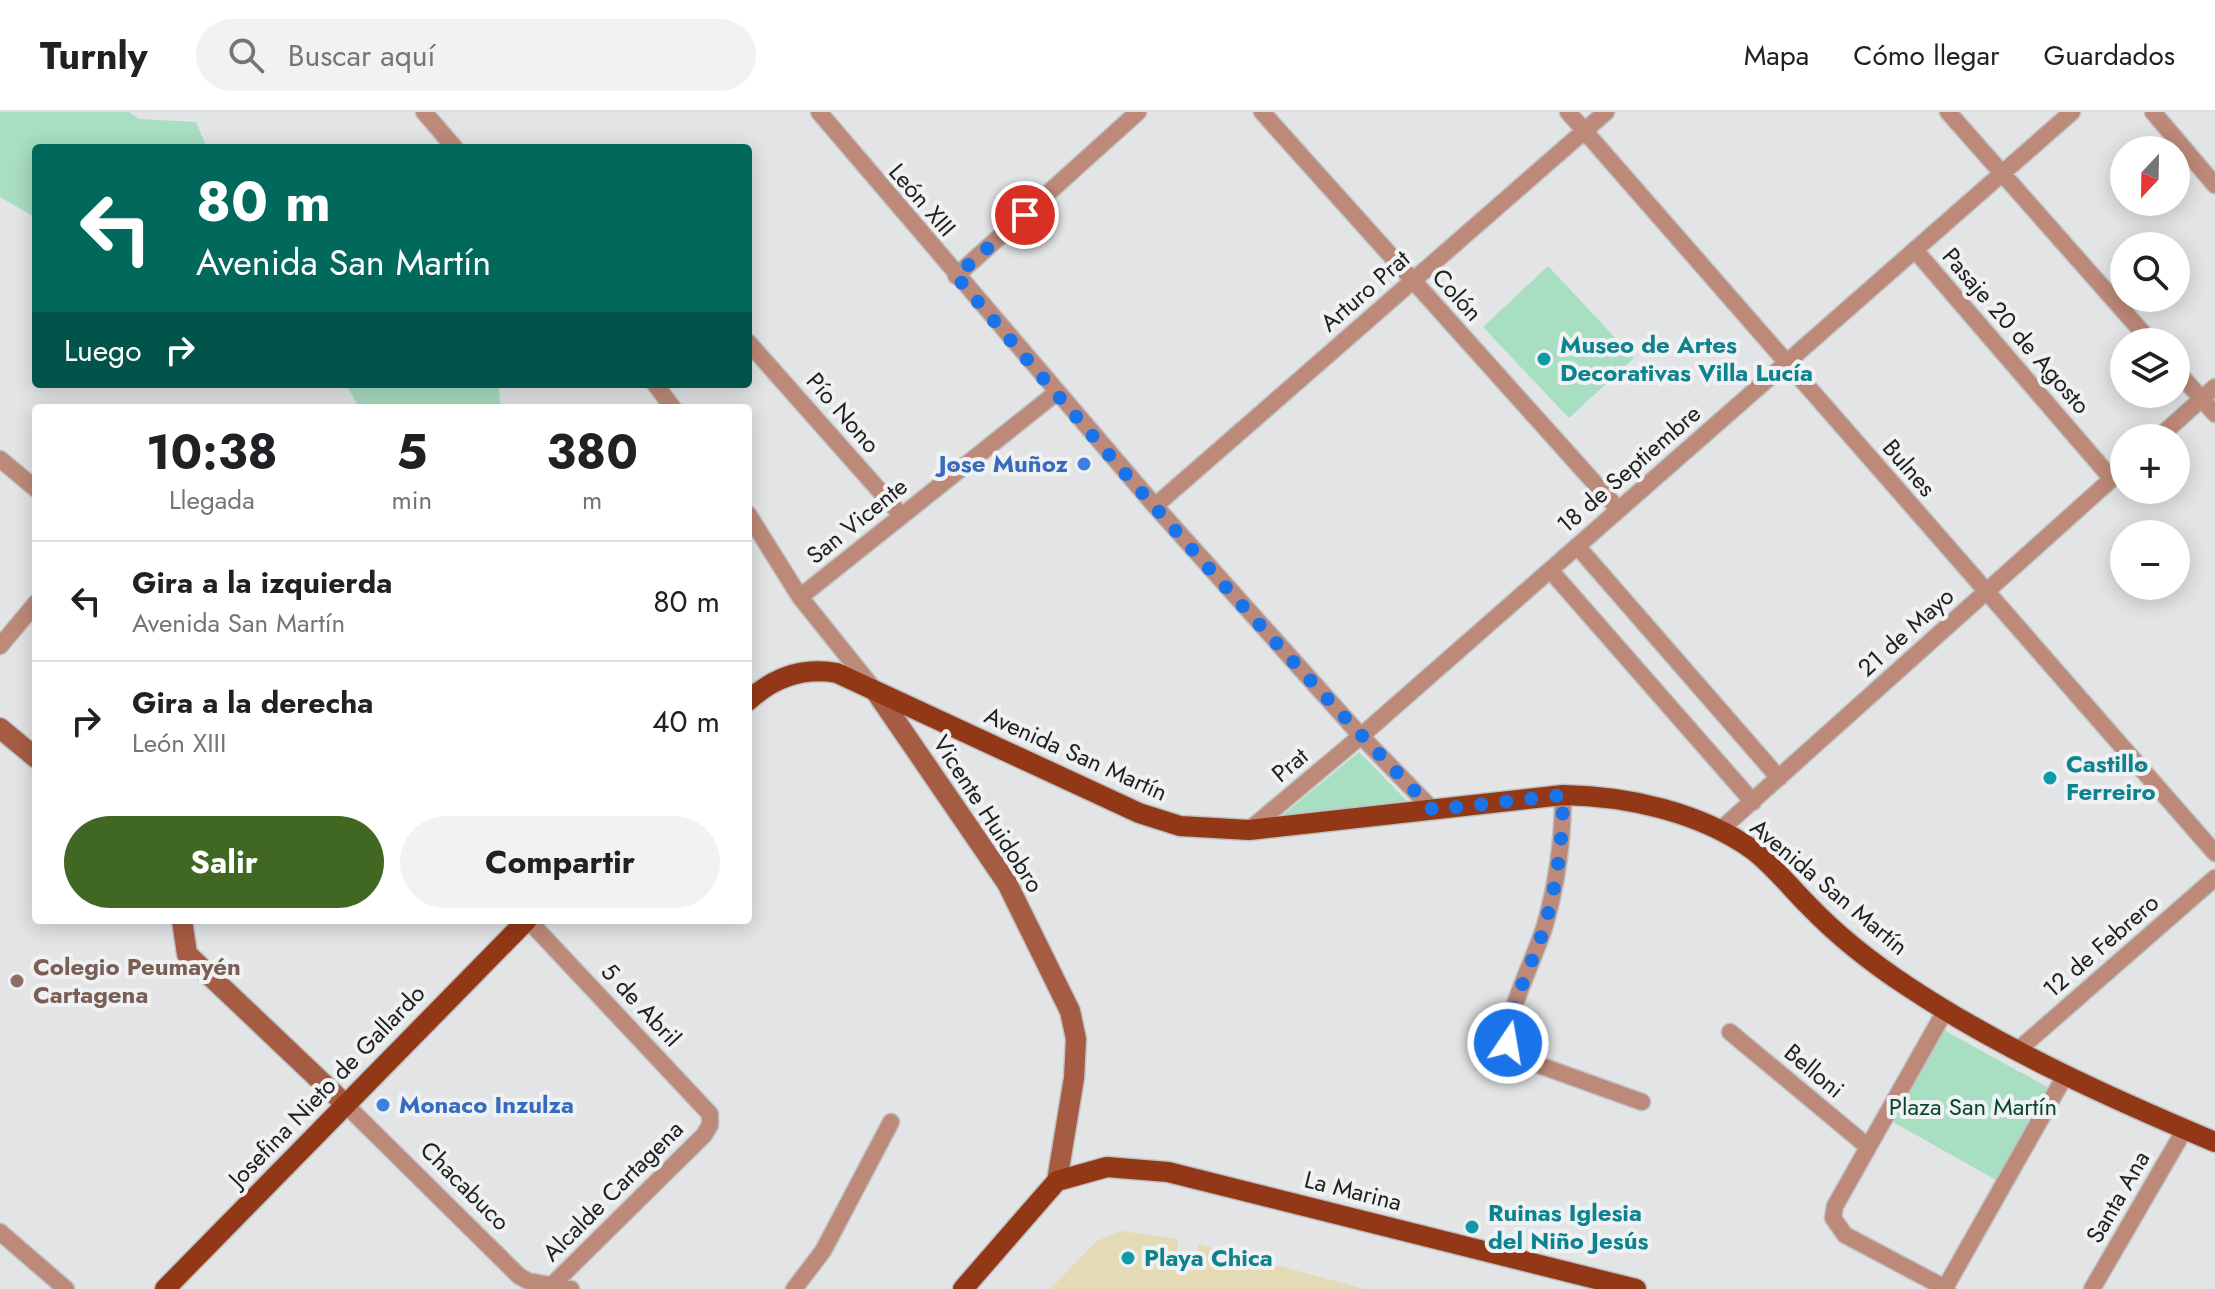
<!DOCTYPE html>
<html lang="es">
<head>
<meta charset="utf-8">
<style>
	:root { --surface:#fff; --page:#f2f2f2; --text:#202124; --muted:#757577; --line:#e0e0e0; --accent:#416823 }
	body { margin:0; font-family:Jost,sans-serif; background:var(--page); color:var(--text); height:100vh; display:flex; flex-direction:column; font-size:30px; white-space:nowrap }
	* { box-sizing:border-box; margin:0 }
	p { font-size:26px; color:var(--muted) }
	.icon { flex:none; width:44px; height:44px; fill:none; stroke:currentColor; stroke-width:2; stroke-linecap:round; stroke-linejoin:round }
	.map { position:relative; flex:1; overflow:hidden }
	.drawer { position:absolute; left:32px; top:292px; width:720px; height:520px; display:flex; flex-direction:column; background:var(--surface); border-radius:8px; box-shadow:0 4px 20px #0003 }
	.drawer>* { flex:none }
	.hud { position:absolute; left:32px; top:32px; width:720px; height:244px; border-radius:8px; box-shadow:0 4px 20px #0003; background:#00695c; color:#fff; overflow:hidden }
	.needle { width:52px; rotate:202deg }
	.buttons { position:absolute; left:2110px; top:24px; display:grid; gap:16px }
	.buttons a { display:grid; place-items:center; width:80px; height:80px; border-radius:50%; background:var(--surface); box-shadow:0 4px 20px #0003; font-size:40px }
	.pin { position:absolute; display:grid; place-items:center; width:68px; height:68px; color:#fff; margin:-34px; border:4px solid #fff; border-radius:50%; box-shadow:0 2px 8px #0007 }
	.me { position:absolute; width:88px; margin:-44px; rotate:12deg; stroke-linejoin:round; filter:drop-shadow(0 0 6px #0008) }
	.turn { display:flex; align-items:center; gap:28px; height:168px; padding:0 32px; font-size:36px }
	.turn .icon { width:104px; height:104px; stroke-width:2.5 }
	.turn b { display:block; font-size:56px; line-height:68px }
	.then { display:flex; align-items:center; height:76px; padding:0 32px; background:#0003; gap:16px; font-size:30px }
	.eta { display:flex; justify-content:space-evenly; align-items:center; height:136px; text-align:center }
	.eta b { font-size:48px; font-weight:700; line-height:56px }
	.action { display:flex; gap:16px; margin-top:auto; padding:16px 32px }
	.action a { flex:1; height:92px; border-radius:48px; background:var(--accent); color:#fff; font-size:32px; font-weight:700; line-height:92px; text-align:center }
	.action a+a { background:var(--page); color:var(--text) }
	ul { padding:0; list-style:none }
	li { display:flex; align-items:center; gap:24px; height:120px; padding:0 32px; border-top:2px solid var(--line) }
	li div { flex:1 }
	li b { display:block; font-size:30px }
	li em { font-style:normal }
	header { display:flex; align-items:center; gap:48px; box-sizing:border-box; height:112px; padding:0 40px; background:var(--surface); border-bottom:2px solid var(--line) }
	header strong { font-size:38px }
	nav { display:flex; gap:44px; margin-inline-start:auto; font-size:28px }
	.search { width:560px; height:72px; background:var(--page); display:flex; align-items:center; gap:20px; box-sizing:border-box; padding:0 28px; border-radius:44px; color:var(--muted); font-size:30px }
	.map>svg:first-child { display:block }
	.green { fill:#a8dec2 }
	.sand { fill:#e4dab5 }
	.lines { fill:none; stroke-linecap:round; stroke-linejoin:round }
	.street-casing { stroke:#bfc1c3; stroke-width:19 }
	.secondary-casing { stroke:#bfc1c3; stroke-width:23 }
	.primary-casing { stroke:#bfc1c3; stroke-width:23 }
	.street { stroke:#bd8978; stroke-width:16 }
	.secondary { stroke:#a65c43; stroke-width:20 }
	.primary { stroke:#933817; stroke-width:20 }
	.route { stroke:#1a73e8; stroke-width:14; stroke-dasharray:0 25.2 }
	.culture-dot { fill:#0f9aa8; stroke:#f0f1f3; stroke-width:3 }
	.shop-dot { fill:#3f7fe0; stroke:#f0f1f3; stroke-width:3 }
	.education-dot { fill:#8d6e63; stroke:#f0f1f3; stroke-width:3 }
	.labels { text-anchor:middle; stroke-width:8; stroke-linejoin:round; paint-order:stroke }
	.street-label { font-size:24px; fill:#202121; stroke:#f0f1f3 }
	.culture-label { font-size:24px; font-weight:bold; fill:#0d838f; stroke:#f0f1f3; text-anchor:start }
	.shop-label { font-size:24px; font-weight:bold; fill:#366cbe; stroke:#f0f1f3; text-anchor:end }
	.education-label { font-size:24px; font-weight:bold; fill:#785e54; stroke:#f0f1f3; text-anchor:start }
	.park-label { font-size:24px; fill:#06462f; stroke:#f0f1f3 }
</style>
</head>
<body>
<header>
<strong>Turnly</strong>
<div class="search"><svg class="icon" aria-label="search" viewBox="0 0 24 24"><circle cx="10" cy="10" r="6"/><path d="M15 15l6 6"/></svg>Buscar aquí</div>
<nav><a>Mapa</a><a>Cómo llegar</a><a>Guardados</a></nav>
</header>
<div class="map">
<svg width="2215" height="1177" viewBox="0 0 2215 1177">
	<rect width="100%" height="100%" fill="#e2e4e6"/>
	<!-- green -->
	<path class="green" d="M0,0H129L139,7L196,10L207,36H36V106L0,85Z
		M1548,154L1634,246L1569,306L1483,215Z
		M346,272H499L500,296H359Z
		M1359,640L1412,694L1274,710Z
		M1942,917L2049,976L1996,1068L1893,1010Z"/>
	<!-- sand -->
	<path class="sand" d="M1121,1119L1178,1127L1176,1156L1192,1160L1199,1132L1364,1177H1050L1097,1129Z"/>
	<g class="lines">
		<!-- street casing -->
		<g class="street-casing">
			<path id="street" d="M424,0L455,36
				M819,0L1155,394L1361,624L1433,698
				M1262,0L1618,397
				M1568,0L2215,741
				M1948,0L2151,230
				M2153,0L2215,73
				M1915,138L2112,367
				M956,164L1138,0
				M748,230L902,404
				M2176,258L2215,302
				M655,272L673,296
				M2158,326L2215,275
				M0,347L36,377
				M1155,394L1606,0
				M748,402L800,485L873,576
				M1577,434L1779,666
				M1550,458L1753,690
				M800,485L1056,281
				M0,534L36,491
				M1563,683C1563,727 1557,771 1545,813C1537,841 1503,908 1508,931L1522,947L1642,990
				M1249,718L1361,624L2072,0
				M1719,719L2124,356
				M528,808L710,1002V1013L704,1023L548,1177
				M1945,899L1835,1094L1833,1106L1845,1123L1947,1177
				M1730,920L1867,1034
				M2018,938L2215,766
				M346,993L519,1164L528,1169L571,1177
				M0,1120L66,1177
				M1945,1176L2066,962
				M794,1177L823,1139L891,1010
				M2092,1177L2185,1017"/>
		</g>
		<!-- secondary casing -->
		<g class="secondary-casing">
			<path id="secondary" d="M876,580L1007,771L1070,899L1076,927L1074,966L1057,1069
				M0,616L36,646
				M182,808L187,842L346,993"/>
		</g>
		<!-- primary casing -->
		<g class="primary-casing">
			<path id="primary" d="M748,589C774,565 803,555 837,561L1139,701L1180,714L1249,718L1563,683C1627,684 1700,700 1753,738C1774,754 1790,775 1809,794C1838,824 1872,851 1907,874C2002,937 2110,986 2215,1030
				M165,1177L527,808
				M963,1177L1057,1069L1107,1055L1168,1060L1636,1177"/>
		</g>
		<!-- street -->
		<use href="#street" class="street"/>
		<!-- secondary -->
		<use href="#secondary" class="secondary"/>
		<!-- primary -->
		<use href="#primary" class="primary"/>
	</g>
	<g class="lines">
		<!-- route -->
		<path class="route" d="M1025,103L956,164C1110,346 1267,527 1433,698L1563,683C1563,727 1557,771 1545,813C1537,842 1503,908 1508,931"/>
	</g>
	<!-- markers -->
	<g class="culture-dot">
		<circle cx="1544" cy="247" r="8"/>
		<circle cx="2050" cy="666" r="8"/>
		<circle cx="1472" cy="1115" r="8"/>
		<circle cx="1128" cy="1146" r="8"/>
	</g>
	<g class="shop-dot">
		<circle cx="1084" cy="352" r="8"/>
		<circle cx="383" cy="993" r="8"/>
	</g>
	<circle class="education-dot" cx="17" cy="869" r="8"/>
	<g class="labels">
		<!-- street labels -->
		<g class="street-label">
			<text transform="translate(922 88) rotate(49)" y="8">León XIII</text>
			<text transform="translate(1365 179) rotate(-41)" y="8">Arturo Prat</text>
			<text transform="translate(1457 183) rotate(48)" y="8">Colón</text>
			<text transform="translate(2016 219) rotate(49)" y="8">Pasaje 20 de Agosto</text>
			<text transform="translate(843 301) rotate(49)" y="8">Pío Nono</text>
			<text transform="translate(1909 356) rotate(49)" y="8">Bulnes</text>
			<text transform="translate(1629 357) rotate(-41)" y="8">18 de Septiembre</text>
			<text transform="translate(857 409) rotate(-39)" y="8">San Vicente</text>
			<text transform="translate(1906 520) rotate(-42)" y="8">21 de Mayo</text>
			<text transform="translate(1076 642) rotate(24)" y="8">Avenida San Martín</text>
			<text transform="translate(1290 653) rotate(-40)" y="8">Prat</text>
			<text transform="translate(988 702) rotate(57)" y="8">Vicente Huidobro</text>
			<text transform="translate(1829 775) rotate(40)" y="8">Avenida San Martín</text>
			<text transform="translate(2101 834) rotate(-41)" y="8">12 de Febrero</text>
			<text transform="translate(641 893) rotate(47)" y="8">5 de Abril</text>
			<text transform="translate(1814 959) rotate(40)" y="8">Belloni</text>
			<text transform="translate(327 974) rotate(-46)" y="8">Josefina Nieto de Gallardo</text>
			<text transform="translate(465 1074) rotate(45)" y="8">Chacabuco</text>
			<text transform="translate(613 1079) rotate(-45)" y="8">Alcalde Cartagena</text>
			<text transform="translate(1353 1079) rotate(14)" y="8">La Marina</text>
			<text transform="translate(2118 1085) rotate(-60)" y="8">Santa Ana</text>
		</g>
		<!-- culture labels -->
		<g class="culture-label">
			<text x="1560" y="241">Museo de Artes<tspan x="1560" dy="28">Decorativas Villa Lucía</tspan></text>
			<text x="2066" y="660">Castillo<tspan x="2066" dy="28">Ferreiro</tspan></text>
			<text x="1488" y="1109">Ruinas Iglesia<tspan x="1488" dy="28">del Niño Jesús</tspan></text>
			<text x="1144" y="1154">Playa Chica</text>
		</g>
		<!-- shop labels -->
		<g class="shop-label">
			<text x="1068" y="360">Jose Muñoz</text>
			<text x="399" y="1001" text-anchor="start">Monaco Inzulza</text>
		</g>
		<!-- education labels -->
		<g class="education-label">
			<text x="33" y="863">Colegio Peumayén<tspan x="33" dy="28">Cartagena</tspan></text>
		</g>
		<!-- park labels -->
		<g class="park-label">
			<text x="1973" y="1003">Plaza San Martín</text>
		</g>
	</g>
</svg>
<div class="buttons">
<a><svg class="needle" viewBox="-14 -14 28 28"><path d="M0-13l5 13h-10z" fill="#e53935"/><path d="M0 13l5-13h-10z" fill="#757577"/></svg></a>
<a><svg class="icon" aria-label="search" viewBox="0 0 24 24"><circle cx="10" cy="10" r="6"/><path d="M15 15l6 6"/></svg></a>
<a><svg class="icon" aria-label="layers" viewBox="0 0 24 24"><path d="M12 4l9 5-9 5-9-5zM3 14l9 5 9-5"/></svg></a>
<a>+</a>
<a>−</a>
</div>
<div class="pin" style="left:1025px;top:103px;background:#d93025"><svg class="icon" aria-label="arrive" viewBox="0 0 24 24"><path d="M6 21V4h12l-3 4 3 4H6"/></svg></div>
<svg class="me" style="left:1508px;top:931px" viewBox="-20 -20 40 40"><circle r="17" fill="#1a73e8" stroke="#fff" stroke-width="3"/><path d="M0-11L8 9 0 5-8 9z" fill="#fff"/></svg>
<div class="hud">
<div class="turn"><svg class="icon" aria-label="left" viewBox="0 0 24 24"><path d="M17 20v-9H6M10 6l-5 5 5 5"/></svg><div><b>80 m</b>Avenida San Martín</div></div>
<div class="then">Luego<svg class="icon" aria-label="right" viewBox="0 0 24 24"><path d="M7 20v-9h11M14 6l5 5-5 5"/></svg></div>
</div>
<section class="drawer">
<div class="eta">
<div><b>10:38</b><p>Llegada</p></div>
<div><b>5</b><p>min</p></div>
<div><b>380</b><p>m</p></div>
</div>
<ul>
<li><svg class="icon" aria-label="left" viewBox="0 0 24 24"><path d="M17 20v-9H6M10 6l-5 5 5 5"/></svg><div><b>Gira a la izquierda</b><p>Avenida San Martín</p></div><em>80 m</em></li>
<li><svg class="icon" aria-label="right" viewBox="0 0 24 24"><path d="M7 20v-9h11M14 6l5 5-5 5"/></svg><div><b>Gira a la derecha</b><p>León XIII</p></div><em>40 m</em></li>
</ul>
<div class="action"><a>Salir</a><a>Compartir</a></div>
</section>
</div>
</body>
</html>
